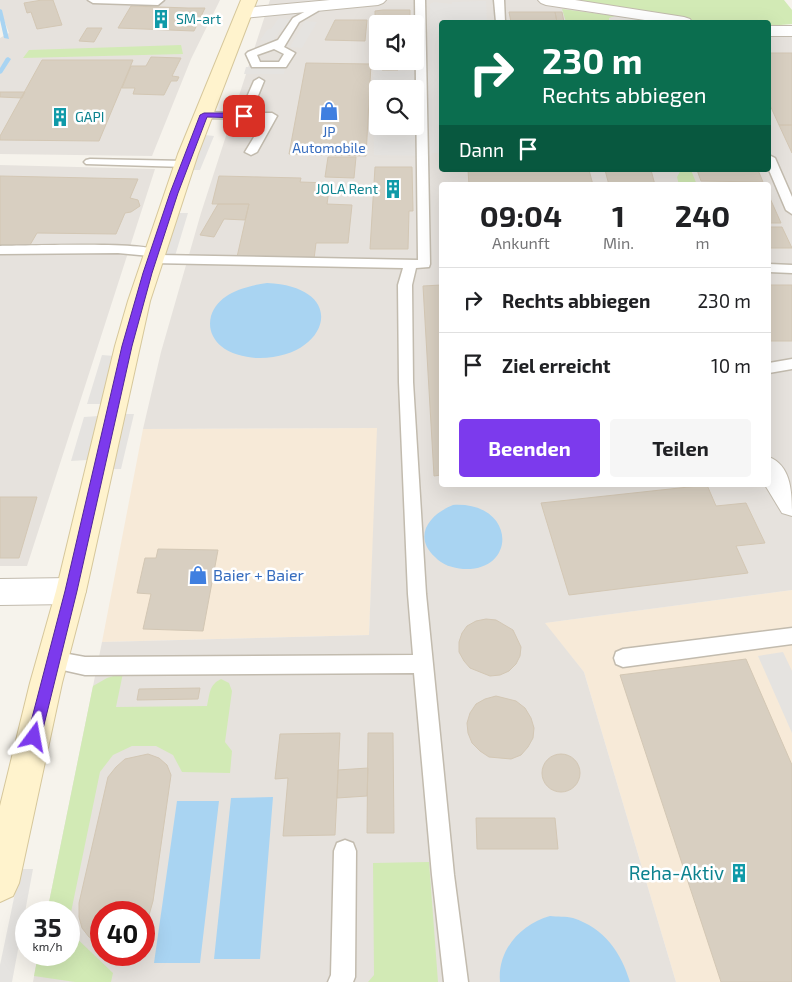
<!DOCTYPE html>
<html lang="de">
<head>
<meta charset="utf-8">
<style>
	:root { --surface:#fff; --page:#f6f6f6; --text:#202124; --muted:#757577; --line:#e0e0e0; --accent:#7c3aed }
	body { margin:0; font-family:"Exo 2",sans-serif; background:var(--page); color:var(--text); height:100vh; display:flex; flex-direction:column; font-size:19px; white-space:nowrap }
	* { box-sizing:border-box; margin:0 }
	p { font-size:16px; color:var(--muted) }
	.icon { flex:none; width:28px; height:28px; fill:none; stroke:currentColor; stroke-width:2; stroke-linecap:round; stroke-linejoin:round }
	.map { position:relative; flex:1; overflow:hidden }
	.details { position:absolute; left:439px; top:182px; width:332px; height:305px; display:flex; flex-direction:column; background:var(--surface); border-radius:5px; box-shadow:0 5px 20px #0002 }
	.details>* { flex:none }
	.banner { position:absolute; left:439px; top:20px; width:332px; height:152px; border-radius:5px; box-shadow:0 5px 20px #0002; background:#0b6e4f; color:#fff; overflow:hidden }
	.buttons { position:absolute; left:369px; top:15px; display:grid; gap:10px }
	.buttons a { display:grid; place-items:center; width:55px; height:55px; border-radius:5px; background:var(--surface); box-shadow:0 5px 20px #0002; font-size:25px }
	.speed { position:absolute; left:15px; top:901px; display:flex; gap:10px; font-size:25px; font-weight:700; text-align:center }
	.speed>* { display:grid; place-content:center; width:65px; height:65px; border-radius:50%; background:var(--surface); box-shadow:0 5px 20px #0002; line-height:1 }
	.speed small { font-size:12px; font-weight:400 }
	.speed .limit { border:8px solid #d22; background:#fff; color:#111 }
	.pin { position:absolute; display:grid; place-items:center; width:42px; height:42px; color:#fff; margin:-21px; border-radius:10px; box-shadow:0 2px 8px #0006 }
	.me { position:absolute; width:55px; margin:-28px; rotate:13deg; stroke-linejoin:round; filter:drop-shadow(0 0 4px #0008) }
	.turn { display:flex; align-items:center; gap:18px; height:105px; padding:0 20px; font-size:22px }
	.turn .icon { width:65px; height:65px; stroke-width:2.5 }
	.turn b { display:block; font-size:35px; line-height:42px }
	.then { display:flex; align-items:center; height:48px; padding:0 20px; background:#0003; gap:10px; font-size:19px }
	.eta { display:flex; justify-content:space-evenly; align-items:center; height:85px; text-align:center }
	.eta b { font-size:30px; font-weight:700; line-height:35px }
	.cta { display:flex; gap:10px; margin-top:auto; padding:10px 20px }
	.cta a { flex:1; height:58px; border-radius:5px; background:var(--accent); color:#fff; font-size:20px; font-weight:700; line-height:58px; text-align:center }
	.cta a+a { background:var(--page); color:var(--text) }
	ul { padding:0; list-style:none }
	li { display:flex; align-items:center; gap:15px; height:65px; padding:0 20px; border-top:1px solid var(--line) }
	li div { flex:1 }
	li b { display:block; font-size:19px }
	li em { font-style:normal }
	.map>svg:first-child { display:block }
	.commercial { fill:#f7ead8 }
	.industrial { fill:#e6e2dd; fill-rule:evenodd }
	.green { fill:#d2eab5 }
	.parking { fill:#e5e3e0; fill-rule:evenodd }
	.water { fill:#a9d4f2 }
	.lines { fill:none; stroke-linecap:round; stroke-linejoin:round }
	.stream { fill:#a9d4f2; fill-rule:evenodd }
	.building { fill:#d8cfc1; stroke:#d3c7b4 }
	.lane-casing { stroke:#c2bbae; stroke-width:3 }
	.street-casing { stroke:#c2bbae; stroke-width:2 }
	.secondary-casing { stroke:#d6c79b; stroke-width:2 }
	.lane { fill:#fff; fill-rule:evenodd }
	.street { fill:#fff; fill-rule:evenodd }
	.secondary { fill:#fff3cd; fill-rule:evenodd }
	.route { fill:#7c3aed; stroke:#51269a }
	.labels { text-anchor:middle; stroke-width:5; stroke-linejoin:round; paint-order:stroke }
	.far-culture-label { font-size:14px; fill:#0d838f; stroke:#fff; text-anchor:start }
	.far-shop-label { font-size:14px; fill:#366cbe; stroke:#fff }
	.shop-label { font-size:16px; fill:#366cbe; stroke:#fff; text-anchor:start }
	.near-culture-label { font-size:19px; fill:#0d838f; stroke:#fff; text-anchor:end }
</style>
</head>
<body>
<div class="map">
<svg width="792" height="982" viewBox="0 0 792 982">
	<rect width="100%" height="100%" fill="#f6f3ec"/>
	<!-- commercial -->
	<path class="commercial" d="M378,428L369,635L102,642L143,429Z
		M792,590V982H676L584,672L544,623Z"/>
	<!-- industrial -->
	<path class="industrial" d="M0,0H220L191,59L152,156L0,154V38L9,33L0,10Z
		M270,0H558L698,22H441V170H769V34L792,37V590L545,623L584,672L676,982H33L38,955H69V912H47L102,642L369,635L377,428L143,429L161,352L201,213ZM378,24H415V61H378ZM378,89H415V126H378ZM441,185H769V485H441ZM101,912H144V955H101Z
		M0,165L155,169L27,566H0Z"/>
	<!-- green -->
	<path class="green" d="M558,0H784L792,10V24L769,26V22H697Z
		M562,9L615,16L609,18V21L615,22H566Z
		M181,45L183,54L23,58L29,50Z
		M681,170H691L697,185H679L677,177Z
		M123,673L116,707L207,706C210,693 209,685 221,679L229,683L232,691L225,742L232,751L230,773L182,772L173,755L156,746H132L113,755L100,772L69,922V912H47L93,686L107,678Z
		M429,862L438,982H368L374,975L373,863Z
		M69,931L113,973L111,982H75L34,976L38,955H69Z"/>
	<!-- parking -->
	<path class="parking" d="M486,1L487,22H441V153H432L431,156L374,155L373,70L430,71V4L434,2L452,4V2ZM378,89H415V126H378Z
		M279,18L290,19L283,31L280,30L273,41L260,40L268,29H271Z
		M305,21L317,22L302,48L290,47Z
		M246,67L278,68H285L284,74H244Z
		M205,135L214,136L200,170H192Z
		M178,213H188L175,256H165Z
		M102,355L114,356L103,404H87Z
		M124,414H134L121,469H111Z
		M99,416L87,460L71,461L84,417Z
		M783,652L792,671V733L758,656Z
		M20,869H33L12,982H0V965Z"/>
	<!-- water -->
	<path class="water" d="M267,283C352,287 328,360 257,358C245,357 230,354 221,346C212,338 208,328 211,316C218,293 246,286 267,283Z
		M453,505C516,501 518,572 463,569C453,568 442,565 435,557C412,536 430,514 453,505Z
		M273,797L260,959H214L231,798Z
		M177,801H219L200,963H154Z
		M550,916C557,917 566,916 573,918C604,928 621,952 630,982H500C497,950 521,924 550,916Z"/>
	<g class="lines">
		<!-- stream -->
		<path class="stream" d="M0,9L2,10L9,39L4,38L0,20Z
			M8,57L11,59L2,73L0,74V68L6,58Z"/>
	</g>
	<!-- building -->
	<path class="building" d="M42,0H53L62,25L37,29L31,12L27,13L24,3Z
		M131,6L188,8H205L194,31L118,28Z
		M383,10H410V24H382V20H375V11Z
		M509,12H555L557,22H511Z
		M555,12H562L564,22H557Z
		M335,20H367L365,41L325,40Z
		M87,28H102L94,42L79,41Z
		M769,53H792V125H779L769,103Z
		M151,57L181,58L172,76L179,77L177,81H171L164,95L133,94L135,88H122L131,66H146Z
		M42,60H133L99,141L0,140V136Z
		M378,61H410V66H399L398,70H382V67H377Z
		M306,63L371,64L366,156L289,154Z
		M0,92H25L22,98L0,97Z
		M779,125H792V153Z
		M328,157H356L354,178L325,177Z
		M375,167H412L413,211H409L408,249H370Z
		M468,170H589L593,185H469Z
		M605,170H651L655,185H609Z
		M697,170H758L763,182L701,181Z
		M0,176L138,179L130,198L138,200L140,206L131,212L125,213L116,234L37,233L30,245H0Z
		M219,176L301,178L300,182L330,183L327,204L352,205L348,243H316L314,259L237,257L249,204H212Z
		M769,196L781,223H769Z
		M218,204H249L245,220L224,219L214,237L200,235Z
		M769,227H782L792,248H769Z
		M441,285V475L434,476L423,286Z
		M769,285H792V341H769Z
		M707,485L716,506L746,503L765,543L736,546L748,573L569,595L541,503Z
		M0,497H37L19,558H0Z
		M158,549L218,550L203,631L143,629L151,594L137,593L145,558H156Z
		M486,619L496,620L513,630L521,647L520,656L516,664L509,671L500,675L490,676L470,668L464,661L459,652V642L462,633L467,626L476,621Z
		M746,659L792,765V982H721L620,675Z
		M200,688L198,699L137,700L139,689Z
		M496,696L516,701L525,708L531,718L534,728L533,738L528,747L521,755L511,759L489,757L480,751L472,743L468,733L467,723L470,713L476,704L485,699Z
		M340,733L335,835L283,836L288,778L275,779L280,734Z
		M368,733H393L394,833H367Z
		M148,754L159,758L167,765L171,775L153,901L149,915L144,923V912H101V943H98L89,937L82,928L79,917V903L108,777L116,767L125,759Z
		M542 773a19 19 0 1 1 38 0a19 19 0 1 1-38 0Z
		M368,768L367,796L337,798L338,770Z
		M476,818H555L558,849H477Z"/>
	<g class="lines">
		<!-- lane casing -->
		<g class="lane-casing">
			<path id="lane" d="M88,0H164L158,5L93,3Z
				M415,0H425L430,264L429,267L416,268L412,285L413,382L426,594L454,875L468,982H444L432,875L414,673L85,675L45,666L43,660L45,654L52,651L85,657L413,655L408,594L399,382L398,285L403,268L152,263L146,259L150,256L118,253L0,254V246C22,246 152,241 161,252L159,255L418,260Z
				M494,0H504L505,22H496Z
				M311,3L314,4L318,11L299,22L284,47L295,53L286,67H252L246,54L248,52L278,40L293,18L308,10L306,6ZM274,49L284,54L279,62H260L257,55Z
				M259,78L264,81L251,113H272L277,116L257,152L251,155L245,152L265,119L204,118L199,115L204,112L240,113L254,81Z
				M769,155L775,158L792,197V214L786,210L769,170Z
				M90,159L185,161L191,164L185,167L86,164L84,162L86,160Z
				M769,264L792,265V273L769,272Z
				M792,359V369L769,373V363Z
				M792,628V644L623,667L616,664L614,658L616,652L623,649Z
				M345,840L353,843L356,851L355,977L353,982H328L331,975L334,851L337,843Z"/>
		</g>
		<!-- street casing -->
		<g class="street-casing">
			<path id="street" d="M330,0H386L383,3L378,5L244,18L238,16L236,13L238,10L244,8Z
				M538,0H575L684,17L690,19L692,22H658L546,5L541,3Z
				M769,26H792V36H769Z
				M769,457C792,466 792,494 792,516L782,513L765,485H769Z
				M71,578L82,582L86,591L82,600L71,604L0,605V579Z"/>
		</g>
		<!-- secondary casing -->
		<g class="secondary-casing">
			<path id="secondary" d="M241,0H257L198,154L150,301L86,591L62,683L19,883L13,896L0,902V806L30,683L56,591L115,346L128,301L178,154Z"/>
		</g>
		<!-- lane -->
		<use href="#lane" class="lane"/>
		<!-- street -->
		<use href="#street" class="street"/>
		<!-- secondary -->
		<use href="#secondary" class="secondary"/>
	</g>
	<!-- route -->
	<path class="route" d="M204,113H244L248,116L244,118L207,117L178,193L152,273L132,346L77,591L41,737L39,742L34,744L29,742L27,737L65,591L122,346L143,273L170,193L200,115Z"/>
	<!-- icons -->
	<defs>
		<g id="building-bare" transform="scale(1.5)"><path d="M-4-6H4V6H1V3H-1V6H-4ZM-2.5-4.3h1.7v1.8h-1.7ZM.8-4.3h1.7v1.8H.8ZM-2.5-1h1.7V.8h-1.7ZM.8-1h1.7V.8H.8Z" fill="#0f9aa8" stroke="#fff" stroke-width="2.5" paint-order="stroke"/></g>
		<g id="shop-bare" transform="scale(1.5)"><path d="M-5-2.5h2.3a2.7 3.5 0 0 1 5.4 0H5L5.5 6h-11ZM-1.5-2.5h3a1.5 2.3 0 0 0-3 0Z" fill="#3f7fe0" stroke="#fff" stroke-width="2.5" paint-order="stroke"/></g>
	</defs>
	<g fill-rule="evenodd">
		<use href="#building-bare" x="161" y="19"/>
		<use href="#shop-bare" x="329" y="111"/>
		<use href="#building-bare" x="60" y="117"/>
		<use href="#building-bare" x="393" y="189"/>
		<use href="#shop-bare" x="198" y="575"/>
		<use href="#building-bare" x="739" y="873"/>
	</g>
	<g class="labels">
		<!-- far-culture labels -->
		<g class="far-culture-label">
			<text x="176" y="24">SM-art</text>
			<text x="75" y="122">GAPI</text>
			<text x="378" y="194" text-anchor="end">JOLA Rent</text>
		</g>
		<!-- far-shop labels -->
		<g class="far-shop-label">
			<text x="329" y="137">JP<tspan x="329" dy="16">Automobile</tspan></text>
		</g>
		<!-- shop labels -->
		<g class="shop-label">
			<text x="213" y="581">Baier + Baier</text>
		</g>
		<!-- near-culture labels -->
		<g class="near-culture-label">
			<text x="724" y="880">Reha-Aktiv</text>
		</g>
	</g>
</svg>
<div class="buttons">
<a><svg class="icon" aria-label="sound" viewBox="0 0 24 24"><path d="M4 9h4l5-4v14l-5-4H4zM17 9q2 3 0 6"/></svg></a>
<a><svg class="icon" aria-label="search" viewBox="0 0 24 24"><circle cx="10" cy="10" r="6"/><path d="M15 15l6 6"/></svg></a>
</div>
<div class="speed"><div>35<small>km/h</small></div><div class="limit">40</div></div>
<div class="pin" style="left:244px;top:116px;background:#d93025"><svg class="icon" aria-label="arrive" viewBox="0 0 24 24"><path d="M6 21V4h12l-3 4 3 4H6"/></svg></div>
<svg class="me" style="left:34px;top:737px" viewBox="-20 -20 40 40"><path d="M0-17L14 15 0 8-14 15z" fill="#7c3aed" stroke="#fff" stroke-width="4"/></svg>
<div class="banner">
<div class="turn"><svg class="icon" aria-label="right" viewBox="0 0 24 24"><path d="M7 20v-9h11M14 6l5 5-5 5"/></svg><div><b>230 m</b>Rechts abbiegen</div></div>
<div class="then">Dann<svg class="icon" aria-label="arrive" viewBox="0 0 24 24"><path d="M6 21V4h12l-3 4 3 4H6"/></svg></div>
</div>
<section class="details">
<div class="eta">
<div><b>09:04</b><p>Ankunft</p></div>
<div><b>1</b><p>Min.</p></div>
<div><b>240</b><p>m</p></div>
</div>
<ul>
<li><svg class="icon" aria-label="right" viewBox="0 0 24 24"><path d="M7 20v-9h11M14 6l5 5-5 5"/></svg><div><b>Rechts abbiegen</b></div><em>230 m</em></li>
<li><svg class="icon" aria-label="arrive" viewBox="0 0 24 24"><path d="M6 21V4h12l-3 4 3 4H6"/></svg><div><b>Ziel erreicht</b></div><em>10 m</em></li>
</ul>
<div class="cta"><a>Beenden</a><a>Teilen</a></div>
</section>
</div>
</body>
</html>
